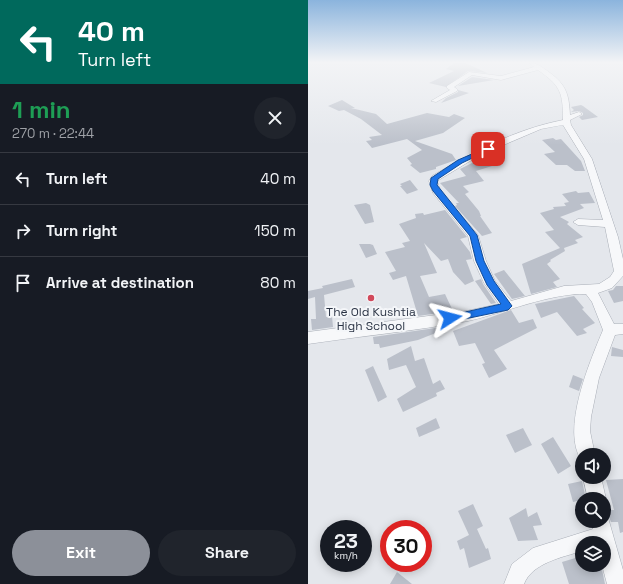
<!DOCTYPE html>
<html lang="en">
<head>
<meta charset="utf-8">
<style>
	:root { --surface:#171b24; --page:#20242c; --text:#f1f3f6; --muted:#9ea1a6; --line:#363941; --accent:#8c9099 }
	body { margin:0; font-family:"Space Grotesk",sans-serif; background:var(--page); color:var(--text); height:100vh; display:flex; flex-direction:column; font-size:15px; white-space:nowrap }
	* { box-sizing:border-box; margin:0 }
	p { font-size:13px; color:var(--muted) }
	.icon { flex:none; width:22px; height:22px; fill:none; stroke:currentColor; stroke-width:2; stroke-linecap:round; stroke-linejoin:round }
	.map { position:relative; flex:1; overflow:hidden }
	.details { display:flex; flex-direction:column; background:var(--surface); width:308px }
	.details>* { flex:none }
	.top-card { background:#00695c; color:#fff; overflow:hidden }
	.controls { position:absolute; left:267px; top:448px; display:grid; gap:8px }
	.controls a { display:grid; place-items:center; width:36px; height:36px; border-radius:50%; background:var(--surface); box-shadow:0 2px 10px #0003; font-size:20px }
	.speed { position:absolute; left:12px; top:520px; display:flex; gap:8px; font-size:20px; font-weight:700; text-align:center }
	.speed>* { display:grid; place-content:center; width:52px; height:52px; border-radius:50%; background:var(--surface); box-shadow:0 2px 10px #0003; line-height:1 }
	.speed small { font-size:10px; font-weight:400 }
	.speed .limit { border:6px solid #d22; background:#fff; color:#111 }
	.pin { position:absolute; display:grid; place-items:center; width:34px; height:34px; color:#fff; margin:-17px; border-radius:8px; box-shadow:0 2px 6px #0006 }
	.me { position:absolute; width:44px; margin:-22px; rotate:81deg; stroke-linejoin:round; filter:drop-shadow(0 0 3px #0008) }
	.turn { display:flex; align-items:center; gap:14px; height:84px; padding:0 12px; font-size:18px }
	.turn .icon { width:52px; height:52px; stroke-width:2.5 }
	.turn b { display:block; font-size:28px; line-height:34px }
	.round { display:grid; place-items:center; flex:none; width:42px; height:42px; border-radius:21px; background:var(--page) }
	.summary { display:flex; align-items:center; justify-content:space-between; height:68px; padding:0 12px }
	h1 { font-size:24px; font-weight:600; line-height:30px; color:#1e9e55 }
	.cta { display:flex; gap:8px; margin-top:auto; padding:8px 12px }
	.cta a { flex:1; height:46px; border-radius:24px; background:var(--accent); color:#fff; font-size:16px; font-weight:600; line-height:46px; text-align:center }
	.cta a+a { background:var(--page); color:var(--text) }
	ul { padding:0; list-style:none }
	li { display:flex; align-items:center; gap:12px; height:52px; padding:0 12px; border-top:1px solid var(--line) }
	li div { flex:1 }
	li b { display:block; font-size:15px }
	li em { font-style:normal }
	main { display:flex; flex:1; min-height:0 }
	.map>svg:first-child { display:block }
	.building { fill:#bbc0ca }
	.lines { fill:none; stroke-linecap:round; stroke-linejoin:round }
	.street-casing { stroke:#a9aeb7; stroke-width:1 }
	.street { fill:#f7f8fa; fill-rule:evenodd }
	.route { fill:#1a73e8; stroke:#114b97 }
	.poi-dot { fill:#d1495b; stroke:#f4f6f9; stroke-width:1.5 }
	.labels { text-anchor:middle; stroke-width:4; stroke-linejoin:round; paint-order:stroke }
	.poi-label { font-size:12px; fill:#2b3445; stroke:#f4f6f9 }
</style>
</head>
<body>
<main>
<section class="details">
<div class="top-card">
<div class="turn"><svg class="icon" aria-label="left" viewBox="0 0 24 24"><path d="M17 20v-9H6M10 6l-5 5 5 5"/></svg><div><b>40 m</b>Turn left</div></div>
</div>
<div class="summary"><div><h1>1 min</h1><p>270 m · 22:44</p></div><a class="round"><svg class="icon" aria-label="close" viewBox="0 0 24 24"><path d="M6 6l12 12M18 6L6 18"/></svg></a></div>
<ul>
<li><svg class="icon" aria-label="left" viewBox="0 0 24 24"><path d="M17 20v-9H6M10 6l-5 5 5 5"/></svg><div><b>Turn left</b></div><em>40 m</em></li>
<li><svg class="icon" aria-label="right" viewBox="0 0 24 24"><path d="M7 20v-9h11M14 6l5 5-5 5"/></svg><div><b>Turn right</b></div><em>150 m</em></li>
<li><svg class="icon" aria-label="arrive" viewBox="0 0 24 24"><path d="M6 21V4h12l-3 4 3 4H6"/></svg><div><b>Arrive at destination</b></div><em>80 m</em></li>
</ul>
<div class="cta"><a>Exit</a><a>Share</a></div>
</section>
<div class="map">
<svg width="315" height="584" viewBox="0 0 315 584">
	<rect width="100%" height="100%" fill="#e4e7ec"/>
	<!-- building -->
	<path class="building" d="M146,63H158L179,73L160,71L138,87L121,83L146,71L138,69Z
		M164,77L186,80L150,86Z
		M150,90L161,93L133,103L138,98L150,92Z
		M34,100L47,108H43L68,114L79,124L119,113L141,117L146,114L157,118L135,133L107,141L144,154L148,160L128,167V169L112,173L102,165L104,164L99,158L114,150L99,139L64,148L58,141L64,140L61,137L74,135L53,119L36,110L31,111L20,106Z
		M273,105L275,106L290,117L274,120L271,117L275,115V113L271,111L263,112L266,110L263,107Z
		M245,138L248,140L253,139L273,161L277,171H267L259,165H248L236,154L247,152L234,140Z
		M168,161L184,166L168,171L176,181L155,186L161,192L157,194L171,211L173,216H172L184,233L174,236L147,206L149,205L148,203H151L132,183L158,176L152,169Z
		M102,180L110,190L99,194L92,186H94L92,184Z
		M268,191L270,193L281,192L287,203L272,204L276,208L252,217L261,222L259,224L275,237L267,240L270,243L256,248L257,251L242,260L243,261L239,264L252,279L245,282L249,287L223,294L214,264L252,248L237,232L246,230L232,213L246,209L245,207L258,206L256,203L261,202L254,194Z
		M58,203L62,205L66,222L57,224L46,205Z
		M137,210L159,237L152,239L162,252L164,259L158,260L166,281L157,285L145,272L140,259L133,261L116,243L129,273L112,276L121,297L137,294L145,311L110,316L98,276L85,280L81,273L88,271L77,252L97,247L94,243L102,241L91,224L108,218L107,214L115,213L116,215Z
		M51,244H62L65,245L69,254L58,258Z
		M196,270L217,296L204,299L186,274Z
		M44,279L47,287L16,295L18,317L24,316L25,327L4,330L3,319H8L7,297L0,299V291L15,288L14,286Z
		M173,279L175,284L188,303L183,304L167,281Z
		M308,286H315V301L306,303L300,291L305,290Z
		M266,296L276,308L274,309L287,323L275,329L279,333L269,336L249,312L233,318L227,304Z
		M203,310L211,323L225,319L229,328L186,350L199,369L181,378L174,364L177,363L167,343L151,346L145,331Z
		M148,325L110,340L72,348L71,344H66L65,337Z
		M103,346L107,361L116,358L125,384L132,380L137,389L128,393L129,396L95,412L89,399L108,387L98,365L81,370L79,359Z
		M304,347L315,350V357L303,356Z
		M65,366L79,397L70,402L57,370Z
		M265,375L275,379L271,391L261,387Z
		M128,418L132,428L111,437L108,428Z
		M215,428L224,445L207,453L198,435Z
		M245,437L263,466L250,474L233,444Z
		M315,479V532L312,533L310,522H303L298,510H306L298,480Z
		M274,481L278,499L265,502L260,484Z
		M165,504L175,526L169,529L178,549L180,548L183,559L161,568L156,548L152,550L149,541L161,535L150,511Z
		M218,508L220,517L229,512L234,525L225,526L230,540L210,541L201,518Z
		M274,556V565H293L297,584H261L254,562Z
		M89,572L104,584H82Z"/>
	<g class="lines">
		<!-- street casing -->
		<g class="street-casing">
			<path id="street" d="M221,63C229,63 232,66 238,70C257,83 261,92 262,115L271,112L274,114L262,120L263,125L284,159L310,237L315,259V276L304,288L290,293L306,324H315V334L307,335L291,378L283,417L282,431L287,455H274V461C252,431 282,361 295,330L284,302L278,294C242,293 196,313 160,321C107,331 53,336 0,344V332L158,311L191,304L176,283L166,261L160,236L125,193L121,181L124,176C165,152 208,129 255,120C255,93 253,86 230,70L193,80L164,75L146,87L149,89V91L128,102L123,101L142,90L139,88V86L161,72L193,76L226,67ZM255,125L276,159L295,220L270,219L265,222L270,225L297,227L306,271L302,277L291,284L256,286L203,301L187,281L178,261L170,235L132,190L129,181L172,155L233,129Z
				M275,477H293L298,499L296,504V499H280Z
				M296,513L299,514L315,570V584H299L294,565H296V543H274V551C255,557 224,563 216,584H196L204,564L225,548L285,529L283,521H296Z"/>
		</g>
		<!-- street -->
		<use href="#street" class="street"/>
	</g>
	<!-- sky -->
	<linearGradient id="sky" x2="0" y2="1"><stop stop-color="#8bb4dd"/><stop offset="0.43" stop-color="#f3f4f6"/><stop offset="1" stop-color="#f3f4f6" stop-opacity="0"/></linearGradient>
	<rect width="315" height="145" fill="url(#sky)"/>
	<!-- route -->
	<path class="route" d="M178,148L183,149L154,163L130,179L129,185L169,235L176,261L186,281L204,306L200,310L142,322L139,321L137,318L139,316L193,304L179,285L168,261L162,236L125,191L122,185L123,178L150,160Z"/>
	<!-- markers -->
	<circle class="poi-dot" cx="63" cy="298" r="4"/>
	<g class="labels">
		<!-- poi labels -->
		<g class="poi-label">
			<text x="63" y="316">The Old Kushtia<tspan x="63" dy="14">High School</tspan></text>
		</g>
	</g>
</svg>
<div class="controls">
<a><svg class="icon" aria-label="sound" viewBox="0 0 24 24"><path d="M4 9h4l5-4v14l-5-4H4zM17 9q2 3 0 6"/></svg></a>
<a><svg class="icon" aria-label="search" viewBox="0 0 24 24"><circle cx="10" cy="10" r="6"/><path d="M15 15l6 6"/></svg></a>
<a><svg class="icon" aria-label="layers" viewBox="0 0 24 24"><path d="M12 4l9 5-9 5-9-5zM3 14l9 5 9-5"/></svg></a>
</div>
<div class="speed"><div>23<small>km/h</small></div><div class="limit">30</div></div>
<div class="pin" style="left:180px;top:149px;background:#d93025"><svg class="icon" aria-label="arrive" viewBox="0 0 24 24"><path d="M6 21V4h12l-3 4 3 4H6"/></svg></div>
<svg class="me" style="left:142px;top:318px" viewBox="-20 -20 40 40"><path d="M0-17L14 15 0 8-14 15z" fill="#1a73e8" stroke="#fff" stroke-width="4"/></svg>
</div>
</main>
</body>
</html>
